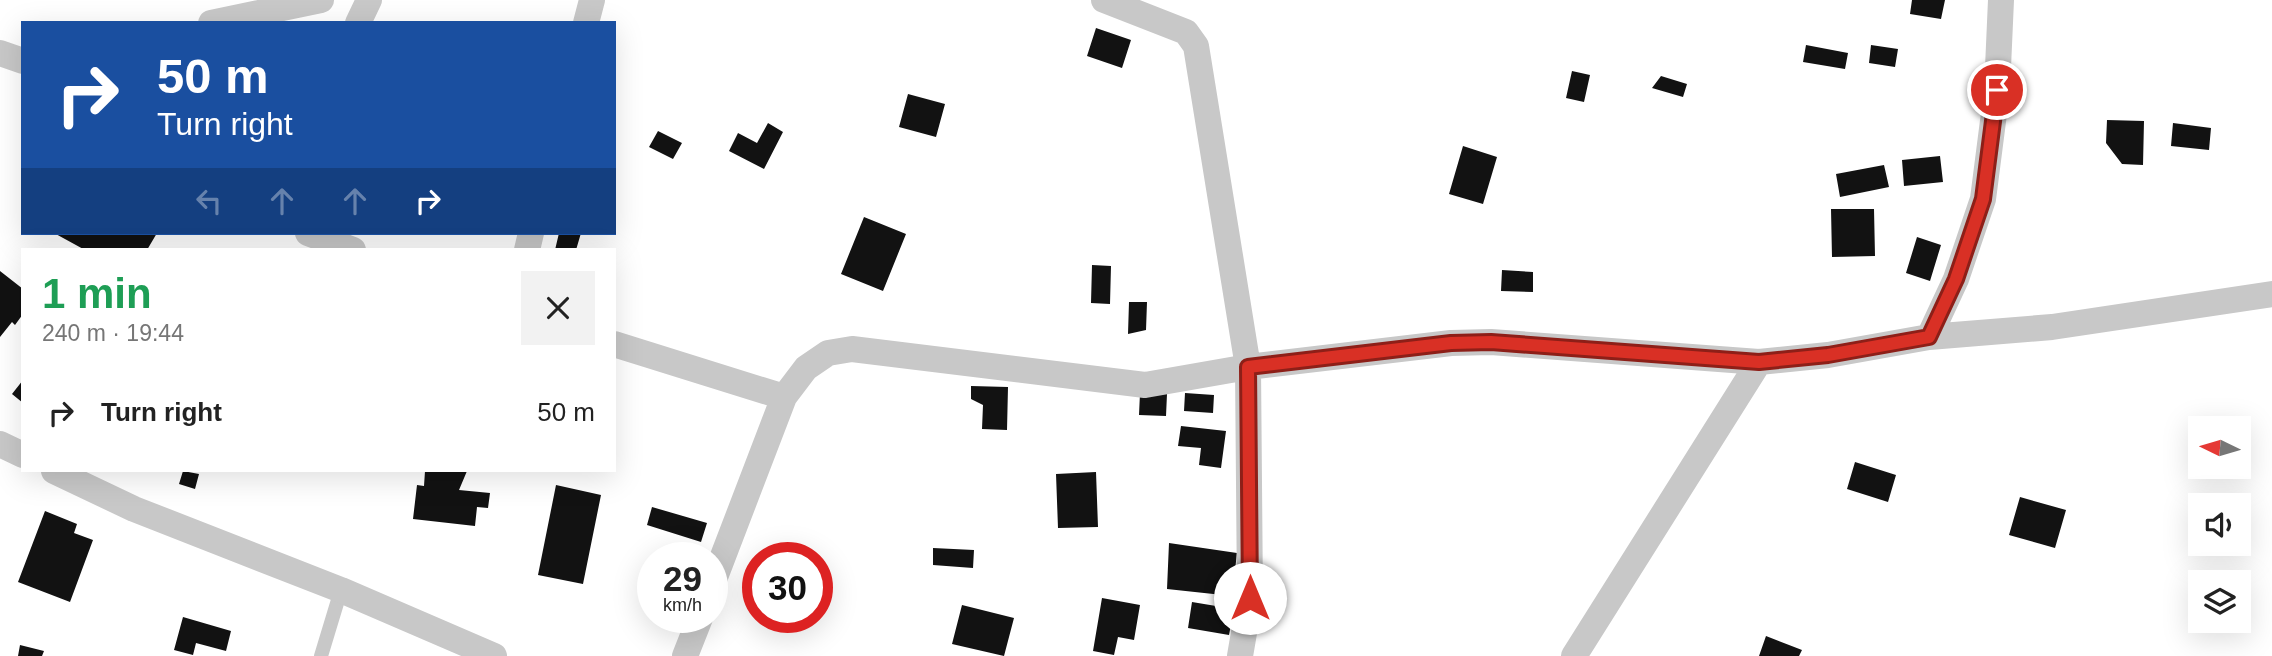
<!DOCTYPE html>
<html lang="en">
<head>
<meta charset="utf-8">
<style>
	:root { --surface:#fff; --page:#f2f2f2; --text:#222; --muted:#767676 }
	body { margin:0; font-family:Arial,sans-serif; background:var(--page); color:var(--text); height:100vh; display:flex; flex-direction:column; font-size:26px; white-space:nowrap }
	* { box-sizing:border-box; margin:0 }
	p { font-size:23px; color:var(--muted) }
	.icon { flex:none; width:38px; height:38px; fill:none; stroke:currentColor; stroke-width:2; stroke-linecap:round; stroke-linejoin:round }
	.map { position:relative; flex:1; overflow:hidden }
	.sheet { position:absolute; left:21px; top:248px; width:595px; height:224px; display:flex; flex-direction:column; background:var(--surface); border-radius:0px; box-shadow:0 7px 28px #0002 }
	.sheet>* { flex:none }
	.top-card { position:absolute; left:21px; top:21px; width:595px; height:214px; border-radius:0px; box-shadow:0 7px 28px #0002; background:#1a4fa0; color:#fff; overflow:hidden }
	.needle { width:46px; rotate:275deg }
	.buttons { position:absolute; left:2188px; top:416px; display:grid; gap:14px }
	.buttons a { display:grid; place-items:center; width:63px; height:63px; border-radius:0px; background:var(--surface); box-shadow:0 7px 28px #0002; font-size:35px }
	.speed { position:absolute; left:637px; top:542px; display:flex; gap:14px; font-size:35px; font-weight:700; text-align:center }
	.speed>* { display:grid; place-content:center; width:91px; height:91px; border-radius:50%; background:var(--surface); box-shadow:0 7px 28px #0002; line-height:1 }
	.speed small { font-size:18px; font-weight:400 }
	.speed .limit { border:10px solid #d22; background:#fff; color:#111 }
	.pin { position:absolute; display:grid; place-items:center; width:60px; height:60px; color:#fff; margin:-30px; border:4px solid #fff; border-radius:50%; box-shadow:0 2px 7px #0007 }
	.me { position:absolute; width:77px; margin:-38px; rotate:0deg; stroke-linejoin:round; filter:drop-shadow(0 0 5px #0008) }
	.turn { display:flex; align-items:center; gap:24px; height:147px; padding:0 21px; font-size:32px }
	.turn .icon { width:91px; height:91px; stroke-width:2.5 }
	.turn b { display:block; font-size:49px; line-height:60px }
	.lanes { display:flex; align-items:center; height:66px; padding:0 21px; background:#0003; justify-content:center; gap:35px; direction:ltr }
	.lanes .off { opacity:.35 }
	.round { display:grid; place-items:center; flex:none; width:74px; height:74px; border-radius:0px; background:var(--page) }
	.summary { display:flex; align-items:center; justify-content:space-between; height:119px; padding:0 21px }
	h1 { font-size:42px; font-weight:600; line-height:52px; color:#1e9e55 }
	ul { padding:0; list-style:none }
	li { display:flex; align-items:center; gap:21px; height:91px; padding:0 21px }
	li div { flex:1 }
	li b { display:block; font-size:26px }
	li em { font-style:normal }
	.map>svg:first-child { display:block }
	.building { fill:#121212 }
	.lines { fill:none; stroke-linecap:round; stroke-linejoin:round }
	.lane { stroke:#c8c8c8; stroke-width:14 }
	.street { stroke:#c8c8c8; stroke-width:26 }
	.route-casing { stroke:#8d1f18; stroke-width:18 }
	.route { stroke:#d93025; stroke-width:12 }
</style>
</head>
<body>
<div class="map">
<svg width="2272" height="656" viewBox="0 0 2272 656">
	<rect width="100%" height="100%" fill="#fff"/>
	<!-- building -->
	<path class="building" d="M1912,0H1945L1941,19L1910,14Z
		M1096,28L1131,40L1122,68L1087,56Z
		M1806,45L1848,53L1845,69L1803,62Z
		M1871,45L1898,49L1895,67L1869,63Z
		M1572,71L1590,75L1584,102L1566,98Z
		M1661,76L1687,84L1683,97L1652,88Z
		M908,94L945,104L936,137L899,127Z
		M2107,120L2144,121L2143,165L2122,164L2106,143Z
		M768,123L783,132L764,169L729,151L738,133L757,143Z
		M2173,123L2211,128L2209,150L2171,146Z
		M658,131L682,143L673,159L649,147Z
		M1463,146L1497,157L1483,204L1449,194Z
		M1940,156L1943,182L1904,186L1902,160Z
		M1884,165L1889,187L1840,197L1836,174Z
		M1831,209H1874L1875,256L1832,257Z
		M864,217L906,234L883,291L841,274Z
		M54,233H157L147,250H85Z
		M559,233H581L576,250H555Z
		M1917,237L1941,245L1930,281L1906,273Z
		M1092,265L1111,266L1110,304L1091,303Z
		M1502,270L1533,272V292L1501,291Z
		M0,271L23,289V314L15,325L12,322L0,337Z
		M1129,302H1147L1146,330L1128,334Z
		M23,380V403L12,394Z
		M971,386L1008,387L1007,430L982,429L983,405L971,399Z
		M1140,393L1167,394L1166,416L1139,415Z
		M1185,393L1214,395L1213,413L1184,411Z
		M1181,426L1226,431L1221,468L1199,465L1201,448L1178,446Z
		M1855,462L1896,475L1888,502L1847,489Z
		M183,471L199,474L195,489L179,484Z
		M425,471H467L459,490L490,493L488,508L477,507L475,526L413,519L417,485L424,486Z
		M1096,472L1098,527L1058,528L1056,474Z
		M556,485L601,495L583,584L538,575Z
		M2020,497L2066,510L2055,548L2009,535Z
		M652,507L707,523L701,542L647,525Z
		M45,511L77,524L74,533L93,540L70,602L18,582Z
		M1169,543L1237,553L1232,596L1167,589Z
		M933,548L974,550L973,568L933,565Z
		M1102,598L1140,605L1134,640L1118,637L1114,655L1093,651Z
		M1192,602L1234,609L1229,635L1188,628Z
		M962,605L1014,618L1004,656L952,644Z
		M183,617L231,631L226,651L196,643L193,655L174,650Z
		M1766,636L1802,650L1799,656H1759Z
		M20,645L44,651L42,656H18Z"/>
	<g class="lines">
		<!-- lane -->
		<path class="lane" d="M321,656L341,590"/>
		<!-- street -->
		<path class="street" d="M1104,0L1186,32L1196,46L1248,367L1250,598L1240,656
			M211,23L321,0
			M358,23L369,0
			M586,23L592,0
			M0,53L23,61
			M308,233L353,250
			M527,250L531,233
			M1929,337L1956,279L1983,199L1997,90L2001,0
			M614,344L784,397
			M0,444L23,455
			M54,471L134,509L341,590L494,656
			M712,585L784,397L806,368L828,353L852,349L1145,385L1248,367L1451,343L1491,342L1759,362L1828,355L1929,337L2052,327L2272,294
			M685,656L700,618
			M1574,656L1759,362"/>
	</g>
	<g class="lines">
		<!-- route casing -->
		<g class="route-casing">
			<path id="route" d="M1250,598L1248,367L1451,343L1491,342L1759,362L1828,355L1929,337L1956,279L1983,199L1997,90"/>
		</g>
		<!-- route -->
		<use href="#route" class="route"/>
	</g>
</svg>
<div class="buttons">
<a><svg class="needle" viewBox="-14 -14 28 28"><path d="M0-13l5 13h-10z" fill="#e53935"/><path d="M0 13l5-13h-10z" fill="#767676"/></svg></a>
<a><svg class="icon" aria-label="sound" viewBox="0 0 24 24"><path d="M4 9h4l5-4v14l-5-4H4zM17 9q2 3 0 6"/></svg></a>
<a><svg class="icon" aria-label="layers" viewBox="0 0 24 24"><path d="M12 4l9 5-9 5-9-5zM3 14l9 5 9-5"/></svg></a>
</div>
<div class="speed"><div>29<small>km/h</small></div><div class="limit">30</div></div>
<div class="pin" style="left:1997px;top:90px;background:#d93025"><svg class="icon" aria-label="arrive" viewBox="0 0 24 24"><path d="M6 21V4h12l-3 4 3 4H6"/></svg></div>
<svg class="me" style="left:1250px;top:598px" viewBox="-20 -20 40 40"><circle r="19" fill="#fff"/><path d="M0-13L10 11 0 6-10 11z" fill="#d93025"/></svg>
<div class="top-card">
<div class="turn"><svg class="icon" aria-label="right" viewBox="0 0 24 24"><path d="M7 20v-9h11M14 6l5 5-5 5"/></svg><div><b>50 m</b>Turn right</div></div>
<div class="lanes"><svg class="icon off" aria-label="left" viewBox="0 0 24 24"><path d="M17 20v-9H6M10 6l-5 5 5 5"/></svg><svg class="icon off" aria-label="ahead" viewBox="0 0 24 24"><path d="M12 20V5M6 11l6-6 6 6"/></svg><svg class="icon off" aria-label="ahead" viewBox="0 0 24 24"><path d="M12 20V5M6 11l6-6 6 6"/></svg><svg class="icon" aria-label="right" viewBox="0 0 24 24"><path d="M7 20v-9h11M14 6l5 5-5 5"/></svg></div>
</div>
<section class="sheet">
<div class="summary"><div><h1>1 min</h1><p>240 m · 19:44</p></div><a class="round"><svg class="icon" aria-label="close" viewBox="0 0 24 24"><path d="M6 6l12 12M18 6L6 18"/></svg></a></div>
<ul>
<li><svg class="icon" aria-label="right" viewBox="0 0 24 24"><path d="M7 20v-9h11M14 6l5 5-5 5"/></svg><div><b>Turn right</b></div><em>50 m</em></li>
</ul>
</section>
</div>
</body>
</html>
